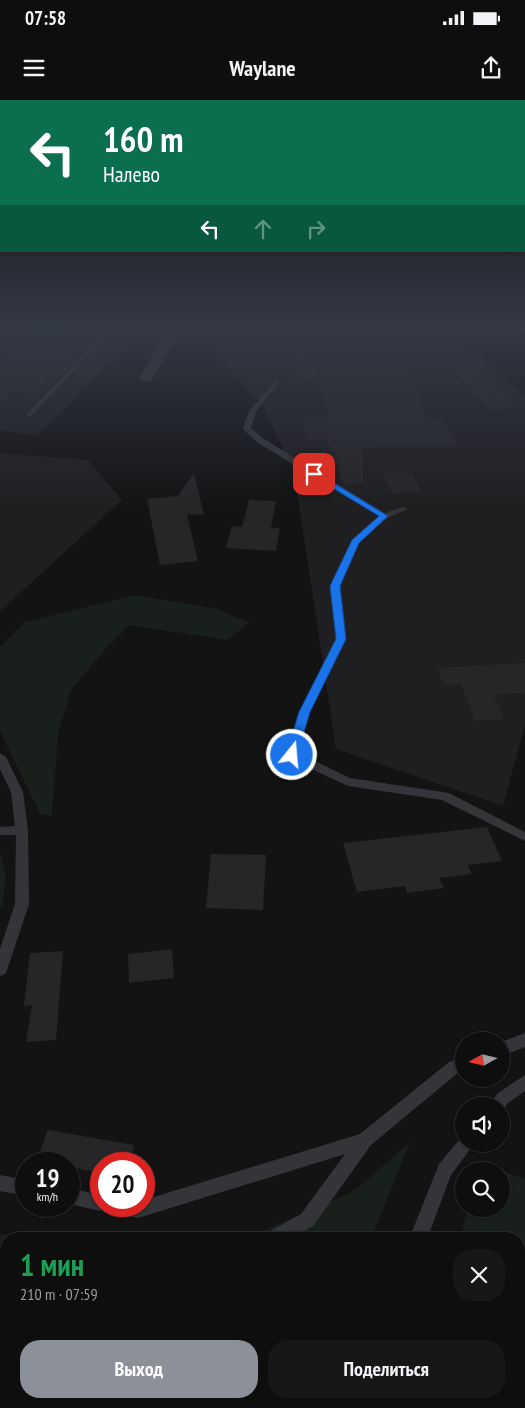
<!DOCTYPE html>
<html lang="ru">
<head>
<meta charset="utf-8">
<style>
	:root { --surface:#0e0e0f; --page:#171718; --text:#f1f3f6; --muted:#9b9c9e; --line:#2e2e2f; --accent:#8c9099 }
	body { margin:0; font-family:"PT Sans Narrow",sans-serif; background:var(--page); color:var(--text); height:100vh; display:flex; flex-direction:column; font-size:19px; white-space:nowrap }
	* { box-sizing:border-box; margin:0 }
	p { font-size:16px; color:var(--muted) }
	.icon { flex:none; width:28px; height:28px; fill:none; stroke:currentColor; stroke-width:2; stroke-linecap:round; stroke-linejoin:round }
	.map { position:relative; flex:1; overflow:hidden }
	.sheet { position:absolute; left:0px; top:1132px; width:525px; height:176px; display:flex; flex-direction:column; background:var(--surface); border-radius:20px 20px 0 0; box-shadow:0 1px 4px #0004,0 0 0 1px var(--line) }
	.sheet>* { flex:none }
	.guide { position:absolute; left:0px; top:0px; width:525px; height:152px; box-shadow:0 1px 4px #0004,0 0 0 1px var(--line); background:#0b6e4f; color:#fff; overflow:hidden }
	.needle { width:32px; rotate:262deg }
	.buttons { position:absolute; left:455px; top:932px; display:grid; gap:10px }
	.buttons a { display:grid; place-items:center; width:55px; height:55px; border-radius:50%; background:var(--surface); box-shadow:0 1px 4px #0004,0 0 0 1px var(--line); font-size:25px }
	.speed { position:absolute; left:15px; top:1052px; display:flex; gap:10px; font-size:25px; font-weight:700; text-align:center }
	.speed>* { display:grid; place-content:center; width:65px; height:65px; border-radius:50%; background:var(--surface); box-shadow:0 1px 4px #0004,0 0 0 1px var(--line); line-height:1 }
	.speed small { font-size:12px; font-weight:400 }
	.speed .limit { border:8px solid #d22; background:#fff; color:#111 }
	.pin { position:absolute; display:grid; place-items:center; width:42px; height:42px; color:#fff; margin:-21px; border-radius:10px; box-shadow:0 2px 8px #0006 }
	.me { position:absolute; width:55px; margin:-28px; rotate:17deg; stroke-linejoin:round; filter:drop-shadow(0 0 4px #0008) }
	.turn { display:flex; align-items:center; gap:18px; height:105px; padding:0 20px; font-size:22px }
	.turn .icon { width:65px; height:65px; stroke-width:2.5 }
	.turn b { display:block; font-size:35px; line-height:42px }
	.lanes { display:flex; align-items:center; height:48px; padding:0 20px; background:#0003; justify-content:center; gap:25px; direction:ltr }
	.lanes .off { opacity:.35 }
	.round { display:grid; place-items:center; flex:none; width:52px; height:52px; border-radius:20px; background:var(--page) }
	.overview { display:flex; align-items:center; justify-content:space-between; height:85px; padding:0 20px }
	h1 { font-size:30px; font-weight:700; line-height:38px; color:#1e9e55 }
	.cta { display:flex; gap:10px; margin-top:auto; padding:10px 20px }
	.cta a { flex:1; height:58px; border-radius:20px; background:var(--accent); color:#fff; font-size:20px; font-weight:700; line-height:58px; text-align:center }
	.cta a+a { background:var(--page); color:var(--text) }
	.status { display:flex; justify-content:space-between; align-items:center; height:35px; padding:0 25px; background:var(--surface); direction:ltr }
	.status svg { height:14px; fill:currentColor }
	header { display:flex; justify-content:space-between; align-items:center; height:65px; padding:0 20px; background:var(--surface); font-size:22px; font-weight:700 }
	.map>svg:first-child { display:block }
	.built { fill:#1f1f21 }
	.green { fill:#191f1a }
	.building { fill:#262628 }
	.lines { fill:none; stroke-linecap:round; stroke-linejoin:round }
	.service { fill:#343539; fill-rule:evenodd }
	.minor { fill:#343539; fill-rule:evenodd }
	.route { fill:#1a73e8; stroke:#114b97 }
</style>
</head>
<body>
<div class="status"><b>07:58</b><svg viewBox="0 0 49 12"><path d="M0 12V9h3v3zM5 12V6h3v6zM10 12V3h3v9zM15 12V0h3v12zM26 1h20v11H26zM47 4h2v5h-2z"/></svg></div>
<header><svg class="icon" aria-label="menu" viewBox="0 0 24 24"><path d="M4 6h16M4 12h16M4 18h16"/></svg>Waylane<svg class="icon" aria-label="share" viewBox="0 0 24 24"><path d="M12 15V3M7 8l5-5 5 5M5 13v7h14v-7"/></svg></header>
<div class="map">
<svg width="525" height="1308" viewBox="0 0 525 1308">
	<rect width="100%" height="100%" fill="#131314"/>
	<!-- built -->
	<path class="built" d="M24,225H152L37,336L0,330V242Z
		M240,225H436L463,241L525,296V625L503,706L336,649L294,372L263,307L223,261L212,244Z
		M0,353L88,360L122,400L0,511Z"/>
	<!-- green -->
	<path class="green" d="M135,495L217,509L249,523L227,540L129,525L108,546L71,590L58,633L52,716L40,714L0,631V547L25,522Z
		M0,753L6,774L3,807L0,808Z
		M410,1042L371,1139H243L346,1095L360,1086Z
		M503,1071L525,1079V1308H392L393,1302H519V1139H459L468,1109H501V1072Z
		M104,1132L201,1139H6V1209L0,1210V1135Z"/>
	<!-- building -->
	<path class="building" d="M43,225H78L57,246L78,247L70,257H79L62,274H53L35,294L11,292L0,303V266Z
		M287,242L321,273L405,270L408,277H413L427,319L443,318L457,345L363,348V383L344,384L326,339L309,340L302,318L329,316L316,278H299Z
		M89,258L109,259L96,277L73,275Z
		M482,263L485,276L516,308L491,310L450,266Z
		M382,372L412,373L422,392L392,394Z
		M194,373L204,414L187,415L198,461L160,465L147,399L178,396Z
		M249,400L276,401L271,428H280L276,451L226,448L232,426L242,427Z
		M525,563V593L494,595L504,619L475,621L461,584L444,585L437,568Z
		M487,727L502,761L468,765L472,774L439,778L444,788L407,793L405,786L357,792L343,743Z
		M211,754L266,755L263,810L206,808Z
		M172,849L174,878L129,883L128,854Z
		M63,851L56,940L26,942L32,905L24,906L30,853Z
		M48,1030L134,1045L128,1064H101V1073L69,1067V1064L36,1062Z"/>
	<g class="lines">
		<!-- service -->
		<path class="service" d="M112,225H118L31,316H27V314Z
			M507,225H516L525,228V232Z
			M276,280L281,281L256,311L251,328L264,339L385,413L403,407L407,409L387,418L359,443L340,486L346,539L310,612L298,653L350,678L449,693L525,732V741L442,700L348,686L288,658L286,655L300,612L336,539L330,486L352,440L379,416L258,343L244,330L243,328L249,311Z
			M0,653L6,657L23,692L28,730L29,804L7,870L5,874L0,876V849L15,804L16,735H0V727L15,726L11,692L0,669Z
			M525,933V947L501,956V942Z
			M464,957V971L459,972L371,1045L313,1126L290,1139H264L267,1133L301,1114L345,1054L138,1118L114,1112L112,1106H144V1100L360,1034L449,962Z
			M525,975V991L508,1003L502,1011L501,1006H488L498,993Z
			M464,1037V1044H474L451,1075L427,1139H409L439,1064L460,1039Z
			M0,1075L26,1080V1096L0,1091Z
			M69,1088L101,1095V1106H108L107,1109L101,1111L69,1104Z
			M6,1258V1281L0,1283V1260Z
			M323,1302H346L344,1308H320Z"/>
		<!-- minor -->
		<path class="minor" d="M171,225H183L151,281H141L139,278Z"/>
	</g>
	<!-- sky -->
	<linearGradient id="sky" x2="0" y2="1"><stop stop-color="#0a0a0b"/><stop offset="0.55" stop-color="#333945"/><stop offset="1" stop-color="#333945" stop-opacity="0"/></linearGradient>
	<rect width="525" height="408" fill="url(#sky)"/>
	<!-- route -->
	<path class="route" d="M314,371L388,416L359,443L340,486L346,539L310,612L297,655L292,659L286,655L299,612L336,539L330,486L352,440L379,416L311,375V372Z"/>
</svg>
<div class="buttons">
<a><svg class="needle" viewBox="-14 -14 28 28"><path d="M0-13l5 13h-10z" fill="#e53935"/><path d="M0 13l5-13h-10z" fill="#9b9c9e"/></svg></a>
<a><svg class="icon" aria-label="sound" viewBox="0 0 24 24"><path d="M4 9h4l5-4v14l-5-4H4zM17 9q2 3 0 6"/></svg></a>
<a><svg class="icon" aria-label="search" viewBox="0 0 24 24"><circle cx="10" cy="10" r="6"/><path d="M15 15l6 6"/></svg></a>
</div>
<div class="speed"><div>19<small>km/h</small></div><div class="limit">20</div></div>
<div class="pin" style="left:314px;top:374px;background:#d93025"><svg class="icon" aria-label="arrive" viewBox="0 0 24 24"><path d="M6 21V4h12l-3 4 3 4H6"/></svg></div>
<svg class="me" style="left:292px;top:655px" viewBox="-20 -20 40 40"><circle r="17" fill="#1a73e8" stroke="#fff" stroke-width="3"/><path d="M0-11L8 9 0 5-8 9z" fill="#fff"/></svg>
<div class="guide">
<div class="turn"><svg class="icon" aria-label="left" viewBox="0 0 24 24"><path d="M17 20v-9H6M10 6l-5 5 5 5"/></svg><div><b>160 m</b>Налево</div></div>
<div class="lanes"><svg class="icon" aria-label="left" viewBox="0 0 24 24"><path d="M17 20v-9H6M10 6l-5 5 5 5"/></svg><svg class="icon off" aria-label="ahead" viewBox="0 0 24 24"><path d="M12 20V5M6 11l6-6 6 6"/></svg><svg class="icon off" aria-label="right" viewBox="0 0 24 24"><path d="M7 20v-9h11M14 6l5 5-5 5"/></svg></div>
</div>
<section class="sheet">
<div class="overview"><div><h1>1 мин</h1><p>210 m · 07:59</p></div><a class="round"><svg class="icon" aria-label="close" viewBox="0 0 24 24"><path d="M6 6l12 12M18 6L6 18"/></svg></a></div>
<div class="cta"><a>Выход</a><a>Поделиться</a></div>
</section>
</div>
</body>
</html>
